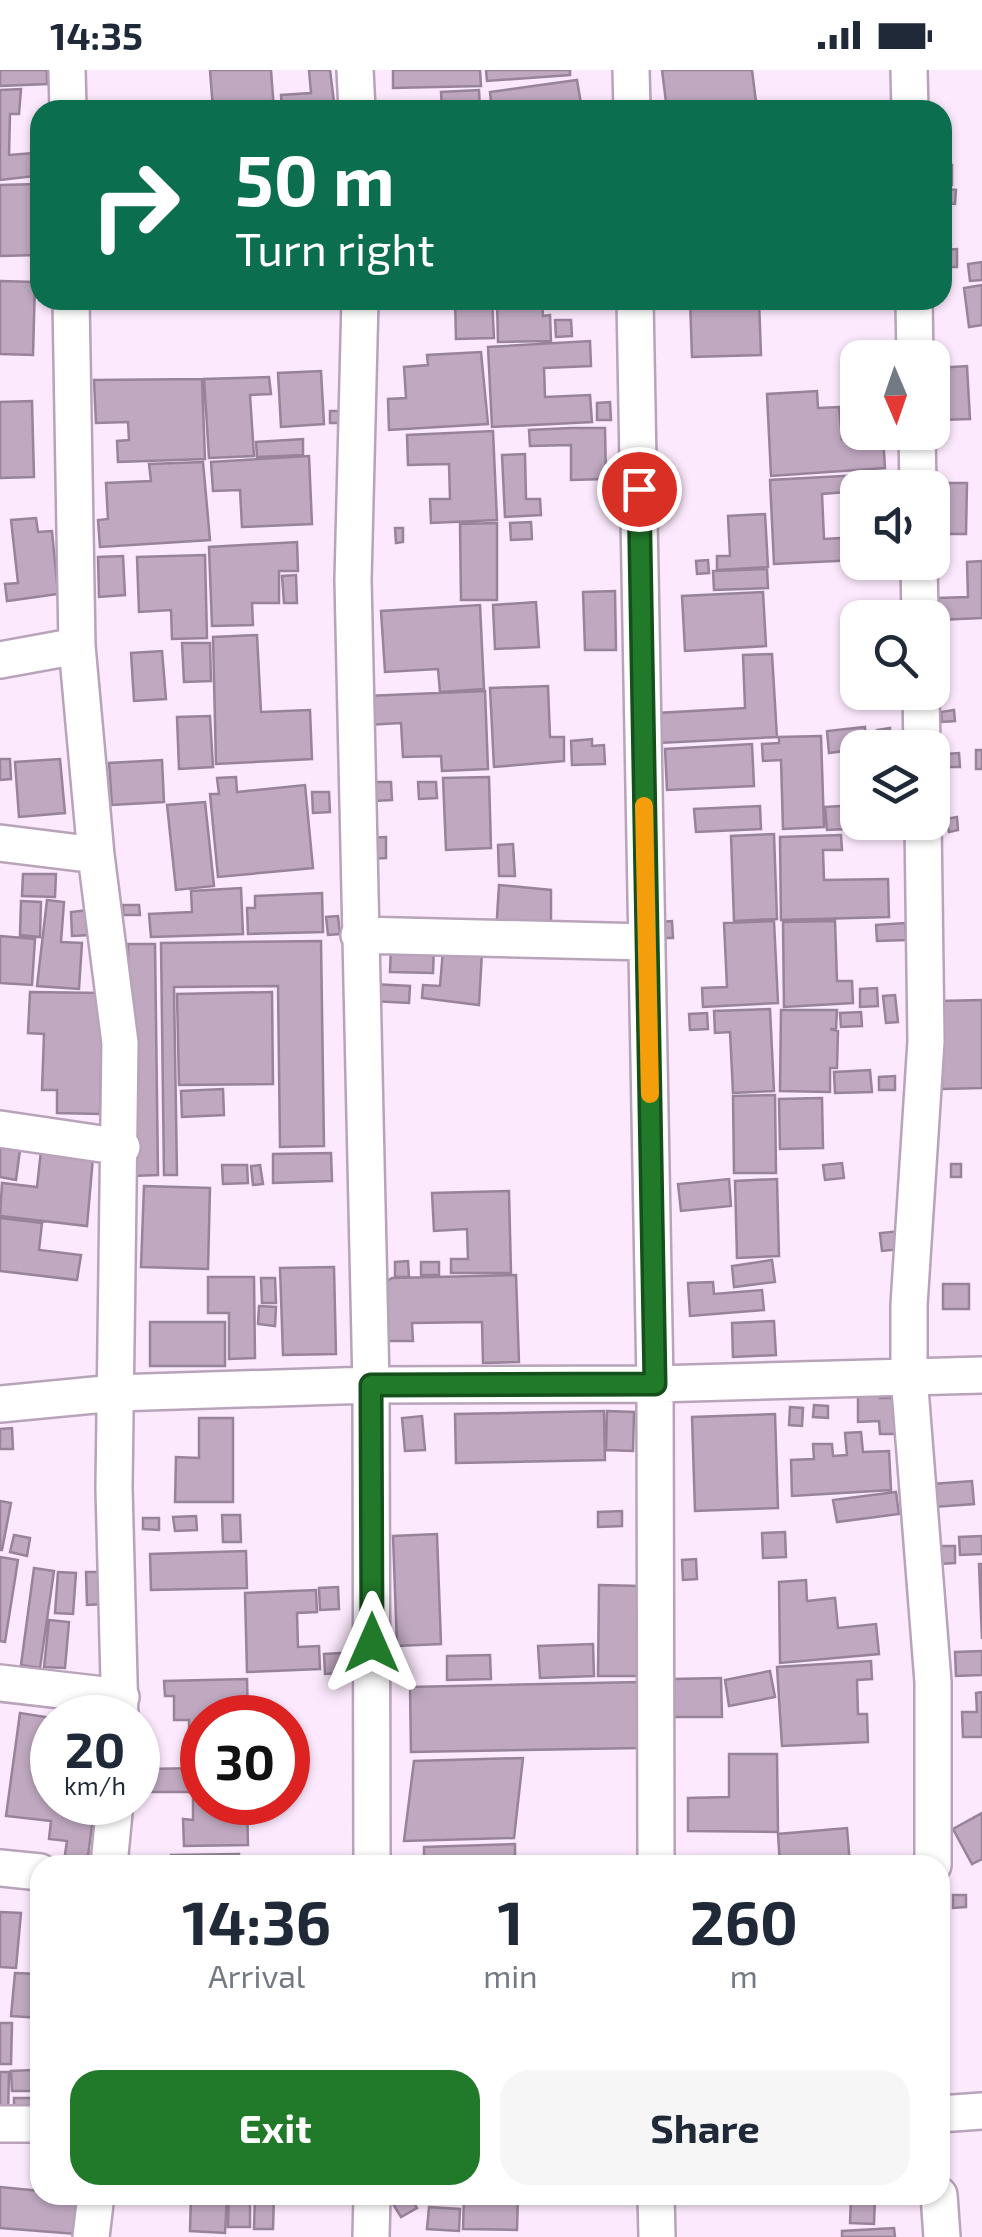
<!DOCTYPE html>
<html lang="en">
<head>
<meta charset="utf-8">
<style>
	:root { --surface:#fff; --page:#f6f6f7; --text:#1f2937; --muted:#747a83; --accent:#217a29 }
	body { margin:0; font-family:"Exo 2",sans-serif; background:var(--page); color:var(--text); height:100vh; display:flex; flex-direction:column; font-size:38px; white-space:nowrap }
	* { box-sizing:border-box; margin:0 }
	p { font-size:32px; color:var(--muted) }
	.icon { flex:none; width:55px; height:55px; fill:none; stroke:currentColor; stroke-width:2; stroke-linecap:round; stroke-linejoin:round }
	.map { position:relative; flex:1; overflow:hidden }
	.details { position:absolute; left:30px; top:1785px; width:920px; height:350px; display:flex; flex-direction:column; background:var(--surface); border-radius:30px; box-shadow:0 2px 8px #0004 }
	.details>* { flex:none }
	.hud { position:absolute; left:30px; top:30px; width:922px; height:210px; border-radius:30px; box-shadow:0 2px 8px #0004; background:#0b6e4f; color:#fff; overflow:hidden }
	.needle { width:65px; rotate:178deg }
	.fabs { position:absolute; left:840px; top:270px; display:grid; gap:20px }
	.fabs a { display:grid; place-items:center; width:110px; height:110px; border-radius:20px; background:var(--surface); box-shadow:0 2px 8px #0004; font-size:50px }
	.speed { position:absolute; left:30px; top:1625px; display:flex; gap:20px; font-size:50px; font-weight:700; text-align:center }
	.speed>* { display:grid; place-content:center; width:130px; height:130px; border-radius:50%; background:var(--surface); box-shadow:0 2px 8px #0004; line-height:1 }
	.speed small { font-size:25px; font-weight:400 }
	.speed .limit { border:15px solid #d22; background:#fff; color:#111 }
	.pin { position:absolute; display:grid; place-items:center; width:85px; height:85px; color:#fff; margin:-42px; border:5px solid #fff; border-radius:50%; box-shadow:0 2px 10px #0007 }
	.me { position:absolute; width:110px; margin:-55px; rotate:0deg; stroke-linejoin:round; filter:drop-shadow(0 0 8px #0008) }
	.turn { display:flex; align-items:center; gap:35px; height:210px; padding:0 40px; font-size:45px }
	.turn .icon { width:130px; height:130px; stroke-width:2.5 }
	.turn b { display:block; font-size:70px; line-height:85px }
	.eta { display:flex; justify-content:space-evenly; align-items:center; height:170px; text-align:center }
	.eta b { font-size:60px; font-weight:700; line-height:70px }
	.cta { display:flex; gap:20px; margin-top:auto; padding:20px 40px }
	.cta a { flex:1; height:115px; border-radius:30px; background:var(--accent); color:#fff; font-size:40px; font-weight:700; line-height:115px; text-align:center }
	.cta a+a { background:var(--page); color:var(--text) }
	.status { display:flex; justify-content:space-between; align-items:center; height:70px; padding:0 50px; background:var(--surface); direction:ltr }
	.status svg { height:28px; fill:currentColor }
	.map>svg:first-child { display:block }
	.building { fill:#bfa8c0; stroke:#98839a; stroke-width:2.5 }
	.lines { fill:none; stroke-linecap:round; stroke-linejoin:round }
	.minor-casing { stroke:#b9a3ba; stroke-width:40 }
	.minor { stroke:#fff; stroke-width:35 }
	.route-casing { stroke:#154f1b; stroke-width:25 }
	.route { stroke:#217a29; stroke-width:18 }
	.slow { stroke:#f59e0b; stroke-width:18 }
</style>
</head>
<body>
<div class="status"><b>14:35</b><svg viewBox="0 0 49 12"><path d="M0 12V9h3v3zM5 12V6h3v6zM10 12V3h3v9zM15 12V0h3v12zM26 1h20v11H26zM47 4h2v5h-2z"/></svg></div>
<div class="map">
<svg width="982" height="2167" viewBox="0 0 982 2167">
	<rect width="100%" height="100%" fill="#fce9fd"/>
	<!-- building -->
	<path class="building" d="M0,0H47V14L0,16Z
		M210,0H271L274,40H213Z
		M309,0H330L335,40H282L281,25L311,23Z
		M393,0H480L481,16L393,18Z
		M486,0H570V5L487,11Z
		M662,0H752L757,40H667Z
		M577,10L582,40H492L490,22Z
		M21,19L19,44H10L9,85L33,83L35,106L0,110V20Z
		M479,20L480,40H442L441,22Z
		M948,51L949,71H942V52Z
		M942,95H952V115H942Z
		M36,114L38,185L0,186V115Z
		M944,119L956,120L955,134L944,133Z
		M957,179V197H942V180Z
		M982,192V210L970,211L968,194Z
		M0,211L35,212L33,285L0,284Z
		M982,215V255L969,257L964,218Z
		M455,230H492L494,268L456,269Z
		M497,230H542L543,246L550,245L551,271L498,272Z
		M690,230H759L761,285L692,287Z
		M776,230H843V232L777,237Z
		M555,250H571L572,266L556,267Z
		M590,271L591,296L544,298L545,327L590,325L592,352L492,357L488,277Z
		M481,282L488,354L389,360L388,329L406,328L404,297L428,295L427,285Z
		M967,296L970,349L939,350L937,298Z
		M321,301L324,354L281,357L278,303Z
		M269,307L271,324L250,325L254,386L209,388L204,309Z
		M202,309L205,389L118,392L117,371L129,370L128,352L96,353L94,310Z
		M817,321L818,338L839,337L842,369L883,366L885,398L771,406L767,324Z
		M32,331L34,407L0,408V332Z
		M610,332L611,350H597V333Z
		M330,341H344L345,353H330Z
		M571,358H605L606,409L571,410V375L530,376L529,360Z
		M493,361L497,450L431,453L430,429H450L449,394L408,395L407,365Z
		M303,369V385L257,387L256,372Z
		M525,384L526,429H540L541,445L505,447L502,385Z
		M309,386L312,454L242,457L240,420L213,421L211,392Z
		M203,392L210,470L100,477L98,450L108,449L106,413L151,411L149,394Z
		M873,402H893V418H873Z
		M860,405L858,421L822,424L824,469L856,467L857,490L774,494L770,410Z
		M943,413H967L966,464H942Z
		M765,444L768,497L717,500V486H730L728,446Z
		M36,448L38,462L52,461L58,524L7,531L5,514L18,513L11,450Z
		M531,452L532,469L511,470L510,453Z
		M497,453V530H461L460,454Z
		M395,458H403V472L396,473Z
		M297,472L298,501H279V533H252L253,555L212,556L209,477Z
		M205,485L207,568L172,569L171,540L139,542L137,487Z
		M123,486L125,525L99,527L98,487Z
		M708,490L709,503L697,504L696,491Z
		M982,491V548L939,550L938,528L968,527L967,492Z
		M767,499L768,518L714,520L713,501Z
		M296,505L297,533H284L282,506Z
		M615,521L616,580H585L583,522Z
		M763,522L766,576L685,581L682,526Z
		M536,532L539,577L495,579L493,535Z
		M480,535L484,619L440,622L438,599L385,602L381,541Z
		M257,565L261,642L310,640L312,689L216,694L213,567Z
		M182,573H210L211,611L184,612Z
		M162,581L166,629L134,631L131,583Z
		M772,584L777,667L659,673L657,643L745,638L743,585Z
		M548,616L550,667H564V691L494,697L490,618Z
		M485,621L488,699L442,701L441,686L403,687L401,653L367,655L366,626Z
		M954,640L955,651L942,652L941,642Z
		M210,646L213,697L179,699L177,647Z
		M865,657L867,678L829,683L827,661Z
		M890,658V673H878L877,660Z
		M821,666L824,757L783,759L781,690L763,691L762,674L779,673V667Z
		M592,669V676L604,675L605,694L572,695L571,671Z
		M752,674L754,716L667,720L665,679Z
		M976,680H982V699H976Z
		M959,683L960,697H948L947,684Z
		M0,689H10L11,709L0,710Z
		M60,689L65,743L19,747L15,692Z
		M162,690L164,732L112,735L109,693Z
		M236,707L237,722L305,715L313,798L218,807L210,724H219L217,708Z
		M489,707L491,778L446,780L443,708Z
		M374,712H391L392,730L374,731Z
		M418,712H436L437,728L419,729Z
		M312,722H329L330,742L313,743Z
		M205,732L214,816L176,820L167,735Z
		M858,735V752H867V758L827,760L825,737Z
		M760,736L761,759L696,762L694,739Z
		M957,747L958,760L949,762L946,749Z
		M774,764L777,849L734,851L731,766Z
		M841,765L842,780H823L824,810L888,809L889,847L781,850L780,767Z
		M386,767V788L368,789L367,768Z
		M513,774L515,806H499L498,775Z
		M23,804H56L55,827L22,826Z
		M499,815L551,820V862L496,863Z
		M241,818L243,864L151,867L149,844L192,842L191,821Z
		M322,823L323,862L248,864L247,838H255V826Z
		M47,830L64,832L61,872L82,873L79,919L37,916Z
		M21,831L41,832L40,867L20,865Z
		M123,835H139L140,845H123Z
		M89,840L90,865L72,866L71,842Z
		M338,846L340,864L328,865L326,847Z
		M672,851L673,868H659V852Z
		M774,851L778,933L703,937L702,918L727,917L724,853Z
		M835,851L837,911H852L853,933L784,937L783,852Z
		M905,853L906,870L877,871L876,855Z
		M0,866L35,869L32,915L0,913Z
		M321,871L324,1076L280,1077L278,916L174,917L177,1105H164L161,873Z
		M128,874H155L158,1105L130,1106Z
		M391,876L434,877L433,903L390,902Z
		M443,880L482,882L479,935L422,928L423,915L440,916Z
		M372,914L410,916L409,933L372,931Z
		M877,918L878,936L860,937V919Z
		M30,922L103,923L100,1044L57,1043V1020H42L44,964L28,963Z
		M272,922L273,1014L179,1015L177,924Z
		M895,925L898,952L886,953L883,926Z
		M982,930V1018L942,1019L940,931Z
		M770,939L774,1021L733,1023L730,962L715,963L714,941Z
		M781,940H837L836,959H830L838,961L837,998H830V1022L780,1021Z
		M861,942L862,956L841,957L840,943Z
		M707,943L708,959L690,960L689,944Z
		M870,1000L872,1022L835,1023L834,1002Z
		M895,1006V1020H879V1007Z
		M223,1019L224,1045L182,1047L181,1021Z
		M775,1025L776,1103H734L733,1026Z
		M822,1028L823,1078L780,1079L779,1029Z
		M0,1078L20,1080L16,1110L0,1107Z
		M41,1081L93,1087L87,1156L0,1146L2,1113L37,1117Z
		M331,1083L332,1111L273,1113V1084Z
		M842,1093L844,1108L825,1110L823,1095Z
		M951,1094H961V1107H951Z
		M222,1095H247L248,1113L223,1114Z
		M260,1095L263,1114L253,1115L251,1096Z
		M729,1109L731,1136L681,1141L678,1114Z
		M777,1109L779,1186L737,1188L735,1111Z
		M144,1116L210,1118L208,1199L141,1197Z
		M509,1121L511,1203H451V1189H468L467,1159L434,1161L432,1123Z
		M0,1148L42,1153L39,1180L81,1185L77,1210L0,1201Z
		M911,1160L913,1178L882,1181L880,1163Z
		M772,1190L775,1212L734,1217L732,1196Z
		M408,1191L409,1207H395V1192Z
		M421,1192H439V1205H421Z
		M334,1197L336,1284L283,1285L280,1198Z
		M516,1205L519,1292L483,1293L482,1252L412,1253L413,1271H388L387,1211L392,1208Z
		M208,1207H254L255,1288L229,1289V1243H208Z
		M261,1208H275L276,1233H262Z
		M713,1212L714,1224L762,1220L764,1240L690,1246L688,1213Z
		M943,1214H969V1239H943Z
		M259,1236L276,1237L275,1256L258,1254Z
		M774,1251L776,1285L733,1287L732,1253Z
		M150,1252H225V1296H150Z
		M858,1320H879L880,1328H898L899,1364H880L879,1351L858,1352Z
		M814,1335L828,1336V1348L813,1347Z
		M790,1337L803,1338L802,1356L789,1355Z
		M604,1341L605,1390L456,1393L455,1344Z
		M607,1341L634,1342L633,1381L606,1380Z
		M775,1344L778,1438L695,1441L692,1347Z
		M422,1346L425,1380L405,1381L402,1348Z
		M199,1348H233V1432H175L176,1387L199,1388Z
		M12,1358L13,1379H0V1359Z
		M861,1362L863,1382L889,1381L891,1420L792,1426L791,1390L814,1389L813,1374H832L833,1386L847,1385L845,1363Z
		M972,1411L974,1434L934,1437L932,1414Z
		M896,1422L899,1444L837,1452L833,1430Z
		M0,1431L11,1433L2,1480H0Z
		M622,1441V1456L598,1457V1442Z
		M222,1445H240L241,1472H223Z
		M196,1446L197,1460L175,1461L173,1447Z
		M143,1448H159V1460L143,1459Z
		M785,1462L786,1487L763,1488L762,1463Z
		M437,1464L441,1574L397,1576L393,1466Z
		M14,1465L30,1468L27,1486L10,1482Z
		M982,1466V1484L960,1485L959,1467Z
		M938,1476H955V1493L939,1494Z
		M246,1481L247,1518L151,1520L150,1484Z
		M0,1487L18,1490L5,1572L0,1571Z
		M696,1489L697,1509L683,1510L682,1490Z
		M979,1494H982V1569Z
		M34,1498L54,1501L40,1598L21,1595Z
		M58,1502L76,1503L73,1544L55,1543Z
		M86,1502H104L105,1534L87,1535Z
		M806,1510L807,1531L835,1528L838,1558L876,1554L879,1584L780,1593L779,1512Z
		M599,1515L639,1516L638,1606H598Z
		M338,1517L339,1539L320,1540L319,1518Z
		M316,1520L317,1542L297,1543L298,1577L319,1576L320,1599L247,1602L245,1523Z
		M49,1550L69,1552L65,1598L44,1597Z
		M593,1574L594,1606L540,1608L538,1576Z
		M982,1581V1605L956,1606L955,1582Z
		M358,1582L359,1602L325,1604L324,1584Z
		M490,1585L491,1609L447,1610V1586Z
		M871,1591L872,1609L857,1610L858,1644H867L868,1672L782,1676L777,1597Z
		M770,1601L775,1627L729,1636L725,1610Z
		M721,1608L722,1647H673V1609Z
		M247,1609L248,1648H202V1662L189,1663V1650H174V1626H165L164,1611Z
		M639,1612L640,1678L411,1682L410,1617Z
		M982,1622V1667H963L962,1642H977L976,1623Z
		M20,1643L52,1648V1732H95L87,1794L64,1791L67,1771L49,1769L51,1751L6,1746Z
		M729,1684H777L778,1762L688,1761V1728L729,1727Z
		M523,1688L514,1768L404,1771L414,1691Z
		M202,1698V1732H247L248,1775L184,1776L183,1749L193,1750V1722H142V1699Z
		M982,1743V1789L972,1794L953,1759Z
		M847,1758L850,1795H780L778,1764Z
		M515,1774V1795H424V1777Z
		M239,1784V1795H171V1785Z
		M953,1825H966V1837L953,1838Z
		M0,1842L21,1843L16,1898L0,1897Z
		M15,1903L40,1904V1948L11,1946Z
		M0,1953H12L11,1994H0Z
		M32,2000V2021H12L11,2001Z
		M0,2002H9L8,2047H0Z
		M14,2028H40V2048H14Z
		M0,2117L40,2121V2125H79L76,2164L0,2158Z
		M191,2125H227L225,2163L190,2161Z
		M229,2125H250V2157H228Z
		M255,2125H274L273,2159H254Z
		M409,2125L417,2138L401,2147L393,2134Z
		M464,2125H518L517,2160L463,2159Z
		M851,2127H875L874,2154L850,2153Z
		M429,2137L460,2139L459,2161L427,2159Z
		M894,2158L895,2167H842V2161Z"/>
	<g class="lines">
		<!-- minor casing -->
		<g class="minor-casing">
			<path id="minor" d="M67,0L68,40
				M355,0L357,40
				M631,0L632,40
				M909,0L910,40
				M71,230L77,576
				M360,230L353,510L371,1315L372,1795
				M635,230L655,1314L656,1795
				M914,230L915,288
				M917,362L918,418
				M919,492L920,548
				M0,590L77,576L96,785L120,973L114,1418L120,1648
				M921,622L922,678
				M923,752L926,971L909,1235V1306L933,1612V1795
				M0,773L96,785
				M359,865L647,872
				M0,1059L122,1077
				M0,1334L115,1323L371,1315L655,1314L982,1305
				M0,1613L121,1627
				M109,1795L115,1732
				M0,1798L40,1802
				M940,2044L982,2041
				M0,2054H40
				M656,2125L657,2167
				M939,2125L942,2167
				M91,2167L96,2125
				M371,2167L372,2125"/>
		</g>
		<!-- minor -->
		<use href="#minor" class="minor"/>
	</g>
	<g class="lines">
		<!-- route casing -->
		<g class="route-casing">
			<path id="route" d="M372,1573L371,1315L655,1314L639,419"/>
		</g>
		<!-- route -->
		<use href="#route" class="route"/>
		<!-- slow -->
		<path class="slow" d="M644,736L650,1024"/>
	</g>
</svg>
<div class="fabs">
<a><svg class="needle" viewBox="-14 -14 28 28"><path d="M0-13l5 13h-10z" fill="#e53935"/><path d="M0 13l5-13h-10z" fill="#747a83"/></svg></a>
<a><svg class="icon" aria-label="sound" viewBox="0 0 24 24"><path d="M4 9h4l5-4v14l-5-4H4zM17 9q2 3 0 6"/></svg></a>
<a><svg class="icon" aria-label="search" viewBox="0 0 24 24"><circle cx="10" cy="10" r="6"/><path d="M15 15l6 6"/></svg></a>
<a><svg class="icon" aria-label="layers" viewBox="0 0 24 24"><path d="M12 4l9 5-9 5-9-5zM3 14l9 5 9-5"/></svg></a>
</div>
<div class="speed"><div>20<small>km/h</small></div><div class="limit">30</div></div>
<div class="pin" style="left:639px;top:419px;background:#d93025"><svg class="icon" aria-label="arrive" viewBox="0 0 24 24"><path d="M6 21V4h12l-3 4 3 4H6"/></svg></div>
<svg class="me" style="left:372px;top:1573px" viewBox="-20 -20 40 40"><path d="M0-17L14 15 0 8-14 15z" fill="#217a29" stroke="#fff" stroke-width="4"/></svg>
<div class="hud">
<div class="turn"><svg class="icon" aria-label="right" viewBox="0 0 24 24"><path d="M7 20v-9h11M14 6l5 5-5 5"/></svg><div><b>50 m</b>Turn right</div></div>
</div>
<section class="details">
<div class="eta">
<div><b>14:36</b><p>Arrival</p></div>
<div><b>1</b><p>min</p></div>
<div><b>260</b><p>m</p></div>
</div>
<div class="cta"><a>Exit</a><a>Share</a></div>
</section>
</div>
</body>
</html>
